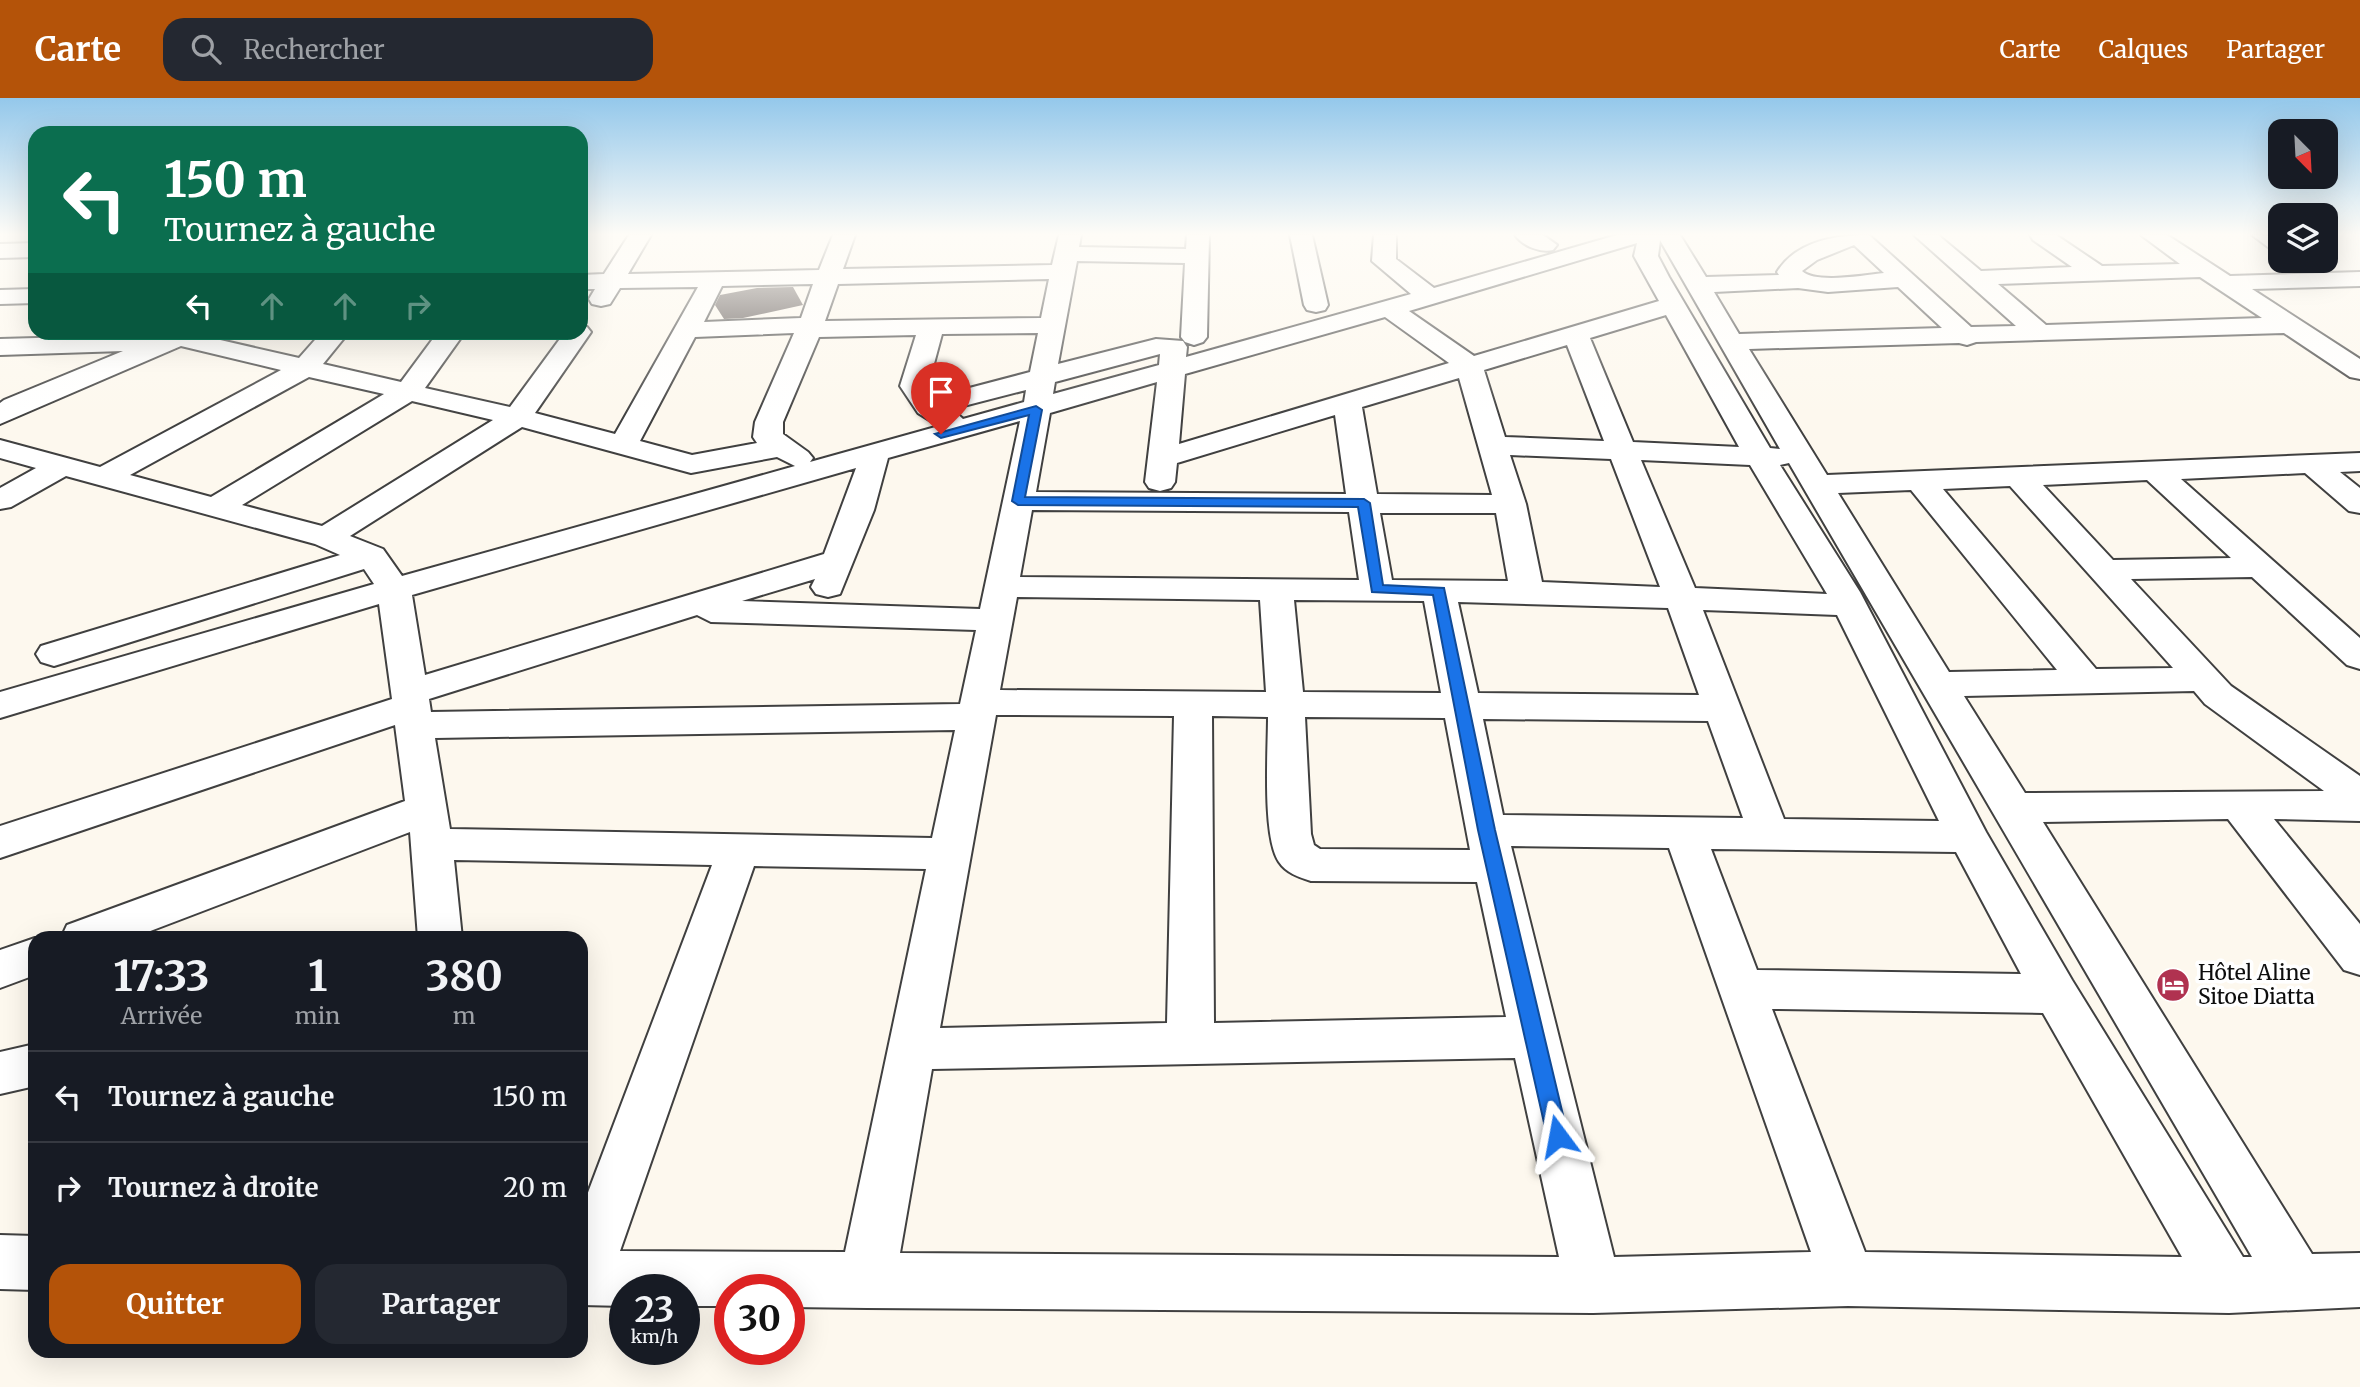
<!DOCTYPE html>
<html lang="fr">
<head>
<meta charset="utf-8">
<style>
	:root { --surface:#171b24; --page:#242831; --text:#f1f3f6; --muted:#9ea1a6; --line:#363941; --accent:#b45309 }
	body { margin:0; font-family:Merriweather,serif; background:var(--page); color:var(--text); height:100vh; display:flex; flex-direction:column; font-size:26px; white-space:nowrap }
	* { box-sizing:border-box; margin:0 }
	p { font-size:23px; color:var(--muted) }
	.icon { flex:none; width:38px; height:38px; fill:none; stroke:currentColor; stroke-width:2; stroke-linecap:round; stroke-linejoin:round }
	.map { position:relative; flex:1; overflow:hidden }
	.sheet { position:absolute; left:28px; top:833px; width:560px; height:427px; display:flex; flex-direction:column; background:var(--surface); border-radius:21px; box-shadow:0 7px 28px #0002 }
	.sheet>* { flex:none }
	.top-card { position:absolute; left:28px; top:28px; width:560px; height:214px; border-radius:21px; box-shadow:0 7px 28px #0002; background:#0b6e4f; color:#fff; overflow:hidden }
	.needle { width:46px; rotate:156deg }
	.buttons { position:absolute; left:2268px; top:21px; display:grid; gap:14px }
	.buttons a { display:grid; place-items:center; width:70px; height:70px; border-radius:14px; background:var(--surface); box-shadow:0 7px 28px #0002; font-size:35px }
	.speed { position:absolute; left:609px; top:1176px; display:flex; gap:14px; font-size:35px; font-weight:700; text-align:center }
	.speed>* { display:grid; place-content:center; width:91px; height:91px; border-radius:50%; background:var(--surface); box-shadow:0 7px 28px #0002; line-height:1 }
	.speed small { font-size:18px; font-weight:400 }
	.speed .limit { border:10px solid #d22; background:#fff; color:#111 }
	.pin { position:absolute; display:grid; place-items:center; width:60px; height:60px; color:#fff; margin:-72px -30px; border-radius:50% 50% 50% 0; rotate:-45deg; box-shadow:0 0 7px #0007 }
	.pin .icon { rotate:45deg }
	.me { position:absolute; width:77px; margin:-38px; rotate:347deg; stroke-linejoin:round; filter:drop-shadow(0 0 5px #0008) }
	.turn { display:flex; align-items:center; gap:24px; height:147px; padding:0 21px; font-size:32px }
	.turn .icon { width:91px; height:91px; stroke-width:2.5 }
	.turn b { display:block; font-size:49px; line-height:60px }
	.lanes { display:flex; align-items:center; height:66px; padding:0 21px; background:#0003; justify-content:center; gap:35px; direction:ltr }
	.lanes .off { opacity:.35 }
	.eta { display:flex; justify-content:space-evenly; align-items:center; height:119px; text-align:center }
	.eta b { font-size:42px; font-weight:700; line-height:49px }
	.action { display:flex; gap:14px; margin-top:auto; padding:14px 21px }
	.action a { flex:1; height:80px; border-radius:21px; background:var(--accent); color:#fff; font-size:28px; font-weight:700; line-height:80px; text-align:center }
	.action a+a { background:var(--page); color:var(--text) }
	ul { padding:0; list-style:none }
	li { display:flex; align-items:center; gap:21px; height:91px; padding:0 21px; border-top:2px solid var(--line) }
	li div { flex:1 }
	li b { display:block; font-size:26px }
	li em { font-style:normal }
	header { display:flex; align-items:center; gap:42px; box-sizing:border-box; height:98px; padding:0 35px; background:var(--accent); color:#fff }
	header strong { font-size:33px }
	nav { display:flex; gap:38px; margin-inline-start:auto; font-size:24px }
	.search { width:490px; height:63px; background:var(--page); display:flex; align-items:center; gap:18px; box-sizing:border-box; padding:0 24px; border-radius:21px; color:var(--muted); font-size:26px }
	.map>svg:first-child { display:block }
	.building { fill:#544c4a }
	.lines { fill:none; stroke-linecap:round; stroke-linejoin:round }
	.minor-casing { stroke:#404040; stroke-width:4 }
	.minor { fill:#fff; fill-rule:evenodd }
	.route { fill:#1a73e8; stroke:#114b97; stroke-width:2 }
	.labels { text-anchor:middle; stroke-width:7; stroke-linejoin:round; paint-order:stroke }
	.poi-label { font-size:21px; fill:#0d0d0d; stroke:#fff; text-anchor:start }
</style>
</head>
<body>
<header>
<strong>Carte</strong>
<div class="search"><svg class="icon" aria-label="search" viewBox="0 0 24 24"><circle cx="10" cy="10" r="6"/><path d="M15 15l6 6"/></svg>Rechercher</div>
<nav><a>Carte</a><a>Calques</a><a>Partager</a></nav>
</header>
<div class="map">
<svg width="2360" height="1289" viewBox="0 0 2360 1289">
	<rect width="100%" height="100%" fill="#fdf8ee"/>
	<!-- building -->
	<path class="building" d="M793,189L803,207L743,220L724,221L715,207L720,197L757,190Z"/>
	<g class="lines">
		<!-- minor casing -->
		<g class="minor-casing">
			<path id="minor" d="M629,137H651L628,176L819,172L833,137H855L843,171L1052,167L1059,137H1081L1079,149L1186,151L1187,137H1209L1207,239L1203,244L1194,247L1185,244L1181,239L1185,165L1077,163L1058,266L1156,241L1183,243L1187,249L1186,259L1411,196L1372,163L1374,137H1396V161L1434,190L1617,137H1680L1706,179L1779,177L1777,174C1796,143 1836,137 1869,137L1971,229L2016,228L1914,137H1938L1981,173L2072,169L2033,142L2030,137H2056L2102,168L2180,166L2141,137H2167L2230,178L2360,174V188L2252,191L2360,261V281L2350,279L2284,235L1976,244L1967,247L1959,245L1749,251L1827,377L2360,355V373L2340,374L2360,390V415L2349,413L2305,375L2181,381L2360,540V571L2347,567L2252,479L2131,481L2231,588L2360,678V723L2274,721L2360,826V877L2344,872L2228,721L2043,724L2312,1156L2360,1155V1209L2229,1215L1848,1208L1593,1215L867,1210L789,1209V1192H730V1208H684V1192H625V1208L581,1207V1113L712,767L454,762L462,840H418L410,734L132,840H61L67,827L405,703L395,627L0,760V728L392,601L379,506L0,620V594L374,486L364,471L67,564L54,568L41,564L36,556L41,548L340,457L315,446L66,378L11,409L0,411V390L36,370L0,360V342L100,369L281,272L181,248L0,326V305L4,302L123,253L0,257V241L144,237L154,241L169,234H206L203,238L299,260L322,234H349L323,266L401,284L438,234H465L425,290L510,309L565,234H581V227L587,229L591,234L535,315L615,336L698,189L620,190L610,206L601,208L592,206L589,201L595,191H581V177L604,176ZM1660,142L1780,351L1770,350L1669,179L1658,158ZM1637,145L1634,158L1659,203L1474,258L1409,213ZM1854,147L1884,175C1865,177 1815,186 1802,173L1817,162ZM2200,179L2262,220L2046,227L1998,186ZM1049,181L1041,220L825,223L838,186ZM813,186L801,220L704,224L722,188ZM1898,189L1942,230L1739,236L1714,194L1798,190L1828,194ZM1666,217L1739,349L1633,344L1590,240ZM1385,219L1449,265L1179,346L1185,276ZM794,235L755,324L753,339L757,345L692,357L640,343L695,239ZM1038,235L1030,274L935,299L928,288L942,236ZM916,237L900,288L918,315L939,328L810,364L813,360L808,354L783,336V324L819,239ZM1567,247L1604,343L1505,339L1484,272ZM1160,256L1159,267L1053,296L1055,284ZM309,279L384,296L211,399L130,377ZM1459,280L1492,397L1377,396L1362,309ZM1157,284L1145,384L1149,390L1160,393L1171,390L1175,384L1177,365L1335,317L1346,396L1036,394L1050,315ZM1026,292L1024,304L963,321L952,311ZM412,303L493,322L322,428L242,407ZM1020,323L980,511L742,503L815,481L811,489L816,496L828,499L840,496L874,412L888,360ZM522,329L691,375L777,359L795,368L402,478L383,451L350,438ZM1510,357L1611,361L1660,489L1542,484L1526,406ZM1641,362L1750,367L1827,496L1695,490ZM1789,365L2252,1159H2243L2072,882L1986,734L1860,494L1780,367ZM856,370L824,456L425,577L412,497ZM2147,382L2231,460L2113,462L2043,387ZM2010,388L2173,570L2096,571L1943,391ZM1911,392L2057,572L1949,574L1838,395ZM1032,412L1349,414L1359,482L1020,479ZM1380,415H1496L1508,483L1392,482ZM1017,499L1260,502L1266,594L1000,592ZM1294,502L1424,503L1441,595L1303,594ZM1458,504L1668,510L1699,597L1478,595ZM1703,512L1837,517L1939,723L1784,721ZM697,517L711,524L976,532L960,606L431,614L429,601ZM2194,593L2205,606L2324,693L2025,695L1964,598ZM996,617L1174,618L1167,925L940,930ZM1212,618L1268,619C1268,652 1262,740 1279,764C1286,775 1299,779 1311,783L1477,784L1506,919L1214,925ZM1305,619L1445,620L1470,752L1320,751L1314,747L1311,736ZM1483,621L1708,623L1743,720L1503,717ZM955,632L932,740L450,731L435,640ZM1511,748L1669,750L1811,1154L1614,1159ZM1711,751L1956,754L2021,876L1757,872ZM754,768L926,771L845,1154L620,1153ZM1772,911L2043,915L2182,1159L1865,1154ZM1515,960L1559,1159L900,1155L932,971Z
				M1290,137H1312L1328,207L1325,212L1316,214L1307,212L1304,207Z
				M1515,137H1543L1557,147L1553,152C1540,155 1523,148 1515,137Z
				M2252,137L2280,138V154L2272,152Z
				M35,145V159L0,160V146Z
				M35,191V205L0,206V192Z
				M35,840V877L0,890V852Z
				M35,946V988L0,996V954Z
				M0,1137L35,1138V1192L0,1191Z"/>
		</g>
		<!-- minor -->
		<use href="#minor" class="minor"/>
	</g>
	<!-- sky -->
	<linearGradient id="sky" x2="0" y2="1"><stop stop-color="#94c8eb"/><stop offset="0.43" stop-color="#fefcf7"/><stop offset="1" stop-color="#fefcf7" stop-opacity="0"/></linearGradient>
	<rect width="2360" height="317" fill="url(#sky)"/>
	<!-- route -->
	<path class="route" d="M1036,308L1042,312L1025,399L1364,401L1370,405L1383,487L1444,490L1495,732L1568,1038L1565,1045L1558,1048L1550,1045L1547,1038L1478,732L1433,497L1372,494L1358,409L1018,407L1012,403L1029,317L941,340L935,336Z"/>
	<!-- icons -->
	<defs>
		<g id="hotel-disc" transform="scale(1.75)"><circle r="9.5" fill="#b03250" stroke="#fff"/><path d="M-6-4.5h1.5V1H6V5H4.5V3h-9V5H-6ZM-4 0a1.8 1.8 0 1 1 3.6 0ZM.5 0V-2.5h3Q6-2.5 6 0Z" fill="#fff"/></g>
	</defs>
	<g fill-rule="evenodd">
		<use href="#hotel-disc" x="2173" y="887"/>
	</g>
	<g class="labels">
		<!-- poi labels -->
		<g class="poi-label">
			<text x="2198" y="882">Hôtel Aline<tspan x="2198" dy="24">Sitoe Diatta</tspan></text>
		</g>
	</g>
</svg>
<div class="buttons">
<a><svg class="needle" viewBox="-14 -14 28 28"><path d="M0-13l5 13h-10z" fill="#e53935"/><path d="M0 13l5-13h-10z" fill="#9ea1a6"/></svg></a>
<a><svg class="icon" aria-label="layers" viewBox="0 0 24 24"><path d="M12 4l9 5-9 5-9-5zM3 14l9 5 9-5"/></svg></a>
</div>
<div class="speed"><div>23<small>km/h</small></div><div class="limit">30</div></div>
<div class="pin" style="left:941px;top:336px;background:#d93025"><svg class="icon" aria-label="arrive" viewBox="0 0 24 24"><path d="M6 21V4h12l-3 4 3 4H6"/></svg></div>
<svg class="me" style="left:1558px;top:1038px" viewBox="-20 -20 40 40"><path d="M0-17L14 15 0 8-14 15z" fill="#1a73e8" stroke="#fff" stroke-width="4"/></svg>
<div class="top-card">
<div class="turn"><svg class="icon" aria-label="left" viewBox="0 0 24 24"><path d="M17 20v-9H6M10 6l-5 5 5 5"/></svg><div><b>150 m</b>Tournez à gauche</div></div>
<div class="lanes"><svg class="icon" aria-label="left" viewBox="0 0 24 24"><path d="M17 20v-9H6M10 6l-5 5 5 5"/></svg><svg class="icon off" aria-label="ahead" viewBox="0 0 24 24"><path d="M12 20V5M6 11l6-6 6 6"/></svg><svg class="icon off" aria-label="ahead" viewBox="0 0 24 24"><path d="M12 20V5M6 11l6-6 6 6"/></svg><svg class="icon off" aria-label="right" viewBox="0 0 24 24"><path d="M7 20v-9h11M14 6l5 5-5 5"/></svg></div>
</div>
<section class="sheet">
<div class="eta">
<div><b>17:33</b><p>Arrivée</p></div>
<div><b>1</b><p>min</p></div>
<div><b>380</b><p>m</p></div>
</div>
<ul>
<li><svg class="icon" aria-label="left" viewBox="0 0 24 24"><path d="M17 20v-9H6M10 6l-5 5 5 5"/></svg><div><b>Tournez à gauche</b></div><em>150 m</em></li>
<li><svg class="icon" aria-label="right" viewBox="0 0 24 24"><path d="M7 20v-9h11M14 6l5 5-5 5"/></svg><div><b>Tournez à droite</b></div><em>20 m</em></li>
</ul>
<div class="action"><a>Quitter</a><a>Partager</a></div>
</section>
</div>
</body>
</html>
